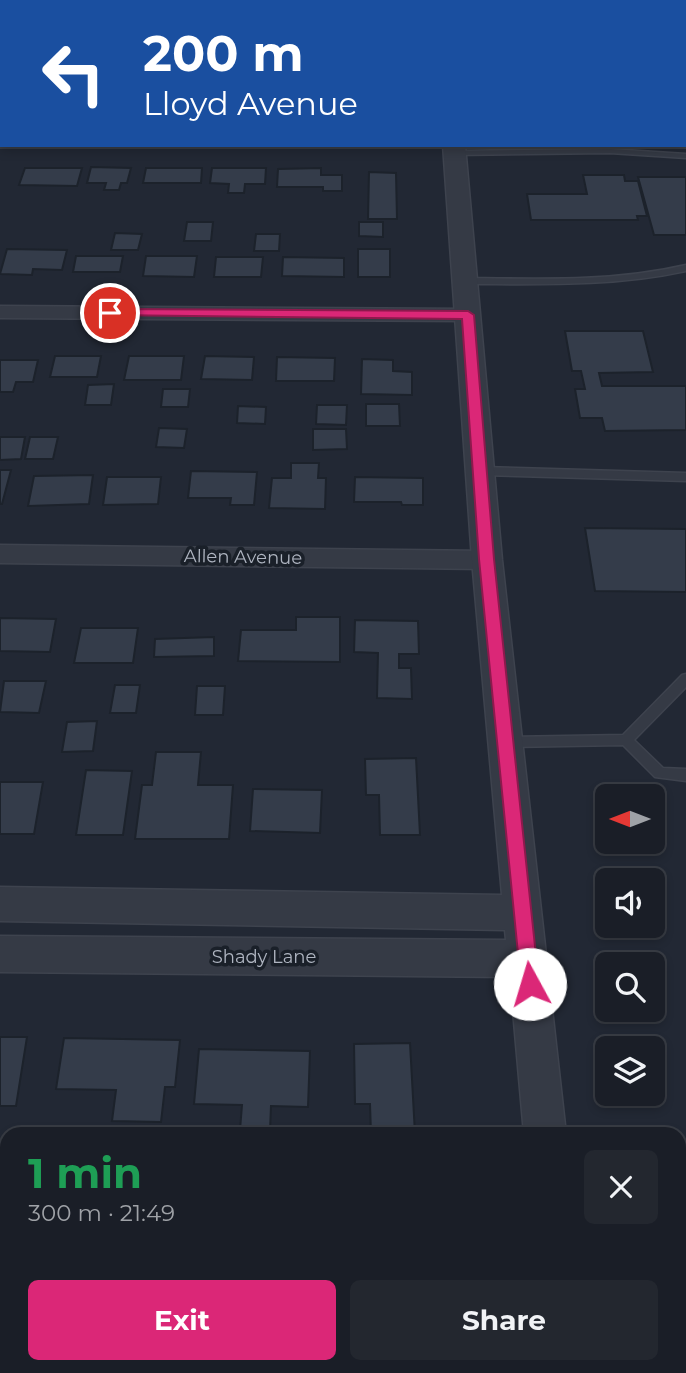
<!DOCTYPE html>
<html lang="en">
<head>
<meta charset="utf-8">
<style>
	:root { --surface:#1a1e27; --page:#23272f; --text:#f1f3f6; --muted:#9fa2a7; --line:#383c44; --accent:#db2777 }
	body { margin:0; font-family:Montserrat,sans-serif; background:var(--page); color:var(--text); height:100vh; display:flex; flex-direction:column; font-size:26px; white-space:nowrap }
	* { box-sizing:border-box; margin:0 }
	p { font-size:23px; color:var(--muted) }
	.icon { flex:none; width:38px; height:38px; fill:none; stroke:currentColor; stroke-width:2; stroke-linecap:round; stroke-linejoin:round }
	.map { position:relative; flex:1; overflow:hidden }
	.side { position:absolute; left:0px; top:1127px; width:686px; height:247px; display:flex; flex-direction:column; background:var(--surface); border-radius:21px 21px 0 0; box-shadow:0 4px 10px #0003,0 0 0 2px var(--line) }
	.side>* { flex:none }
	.guide { position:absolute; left:0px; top:0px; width:686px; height:147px; box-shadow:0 4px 10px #0003,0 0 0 2px var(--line); background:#1a4fa0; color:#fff; overflow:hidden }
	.needle { width:46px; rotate:270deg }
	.buttons { position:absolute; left:595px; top:784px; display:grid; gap:14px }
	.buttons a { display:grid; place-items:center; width:70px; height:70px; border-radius:10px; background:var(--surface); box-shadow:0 4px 10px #0003,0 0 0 2px var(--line); font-size:35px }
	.pin { position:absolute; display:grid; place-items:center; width:60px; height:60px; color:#fff; margin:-30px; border:4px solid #fff; border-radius:50%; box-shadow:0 2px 7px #0007 }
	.me { position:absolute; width:77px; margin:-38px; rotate:354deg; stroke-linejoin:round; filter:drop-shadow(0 0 5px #0008) }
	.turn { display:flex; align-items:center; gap:24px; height:147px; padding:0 28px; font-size:32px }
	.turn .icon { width:91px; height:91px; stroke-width:2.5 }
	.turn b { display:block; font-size:49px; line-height:60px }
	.round { display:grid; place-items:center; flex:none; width:74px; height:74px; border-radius:10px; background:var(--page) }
	.summary { display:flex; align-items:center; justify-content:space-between; height:119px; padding:0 28px }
	h1 { font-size:42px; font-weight:700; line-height:52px; color:#1e9e55 }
	.primary-button { display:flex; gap:14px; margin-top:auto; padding:14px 28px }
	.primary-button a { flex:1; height:80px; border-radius:10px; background:var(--accent); color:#fff; font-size:28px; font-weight:700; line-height:80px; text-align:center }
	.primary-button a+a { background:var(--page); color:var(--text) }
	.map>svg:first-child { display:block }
	.building { fill:#343c4a; stroke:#1c222b; stroke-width:2 }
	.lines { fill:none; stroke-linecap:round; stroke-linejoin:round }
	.service-casing { stroke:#3e434e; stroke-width:3 }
	.minor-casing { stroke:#3e434e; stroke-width:3 }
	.tertiary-casing { stroke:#3e434e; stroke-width:3 }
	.service { fill:#353a45; fill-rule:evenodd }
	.minor { fill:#353a45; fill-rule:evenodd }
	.tertiary { fill:#353a45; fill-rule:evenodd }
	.route { fill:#db2777; stroke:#8e194d; stroke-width:2 }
	.labels { text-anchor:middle; stroke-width:7; stroke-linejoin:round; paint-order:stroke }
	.street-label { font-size:18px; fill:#afb5c1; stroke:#1a2029 }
</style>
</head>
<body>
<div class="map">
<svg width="686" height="1373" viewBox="0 0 686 1373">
	<rect width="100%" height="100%" fill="#222834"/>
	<!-- building -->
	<path class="building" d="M546,0H616L617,2H546Z
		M91,167L131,168L127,183H121L119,190H104L106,183H87Z
		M25,168H82L77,186L19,185Z
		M146,168H202L201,183H143Z
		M212,168H266L265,184H245L244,193H228L229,184L210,183Z
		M321,168V175H342V191H323V187H277L278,169Z
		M369,172L396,173L397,219H368Z
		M583,175H624L625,181H638L647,216H637L638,220H531L527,194H587Z
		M638,177H686V235H654Z
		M187,222H213L211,241H184Z
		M359,222H383V237L359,236Z
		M115,233L142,234L138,250H111Z
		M256,234H280L279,251H254Z
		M7,249L67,250L62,270L33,269L32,275L0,274Z
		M358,249H390V277H358Z
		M76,256H123L120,272H73Z
		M146,256H197L194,277L143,276Z
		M216,257H263L261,277H214Z
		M283,257L344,258V277L282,276Z
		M565,331H643L653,372L599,373L602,386H686V430L605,431L602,418H580L575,389H585L581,371H572Z
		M55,356H101L97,377H50Z
		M129,356H184L181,380H124Z
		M205,356L254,357L252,380L201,379Z
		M277,357L335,358L334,381H276Z
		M362,359L393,360V371L412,372V395L361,394Z
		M0,360H38L33,382H16L13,392H0Z
		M114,384L111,405H85L88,385Z
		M163,389H190L188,407H161Z
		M366,404H399L400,426H366Z
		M317,405H347L346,425L316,424Z
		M238,406L266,407L265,424L237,423Z
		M159,428L187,429L184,448L156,447Z
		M313,429H346L347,449L313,450Z
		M0,437H25L21,459L0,460Z
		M30,437H58L53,459H25Z
		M291,463H319L318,478H326L325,509L269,508L272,478H291Z
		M0,470H11L2,504H0Z
		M191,471L257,472L254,505H230L231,498H188Z
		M93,475L89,504L28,506L34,476Z
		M107,477H161L158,504L103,505Z
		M355,477L423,478V505H402L401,502H354Z
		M585,528L686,529V592L595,591Z
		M296,617H340V662L238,661L241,630H296Z
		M0,618L56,619L50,652L0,651Z
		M355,620L418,621L419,654H399V668H411L412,699L377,698L378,653L354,652Z
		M81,628H138L133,663H74Z
		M214,637V656L154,657L155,639Z
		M4,681H46L39,713L0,712Z
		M115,685H140L136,713H110Z
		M197,686H225L223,715H195Z
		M97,721L93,751L62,752L67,722Z
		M156,752H201L198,785H233L229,839H135L142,785H152Z
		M416,758L420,835H380L379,795H366L365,759Z
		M86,770L132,771L123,835H76Z
		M0,782H43L34,834H0Z
		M253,789L322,790L320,833L250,831Z
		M0,1037H27L16,1106H0Z
		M64,1038L180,1040L175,1087H165L161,1122L112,1121L116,1090L56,1089Z
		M410,1043L415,1134H371L370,1104H355L354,1044Z
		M199,1049L310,1051L308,1107L271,1106L270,1131L240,1130L242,1105L194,1104Z
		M0,1325H7V1367H101L100,1373H0Z
		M157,1367H284V1373H156Z
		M369,1367H421V1373H370Z"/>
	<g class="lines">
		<!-- service casing -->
		<g class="service-casing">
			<path id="service" d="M610,149L686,154V158L610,153L454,155L450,153L454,151Z
				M686,265V271C613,287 540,284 465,284L460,281L465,278C540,279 613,282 686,265Z
				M480,467L686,473V481L480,475L475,471Z
				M686,674V687L634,740L663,768L686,769V781L655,777L623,745L506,747L502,746L500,742L502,738L506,737L623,735L682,675Z"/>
		</g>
		<!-- minor casing -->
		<g class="minor-casing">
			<path id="minor" d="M322,0H440L441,1L324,2Z
				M0,130H2V140H0Z
				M0,306L468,309L475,310L478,315L475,320L468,321L0,318Z
				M0,545L487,551L496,554L499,560L496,566L487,569L0,563Z"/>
		</g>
		<!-- tertiary casing -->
		<g class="tertiary-casing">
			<path id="tertiary" d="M423,0H443V2H423Z
				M443,145H465L502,560L566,1134H524L510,977L0,972V936L506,940L505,930L0,921V887L502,895L472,560Z
				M546,1367H592L593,1373H545Z"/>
		</g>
		<!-- service -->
		<use href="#service" class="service"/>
		<!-- minor -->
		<use href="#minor" class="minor"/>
		<!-- tertiary -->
		<use href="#tertiary" class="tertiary"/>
	</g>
	<!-- route -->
	<path class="route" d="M110,309L468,311L474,315L494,559L539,984L537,990L530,993L523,990L521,984L479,559L462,319L106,315L104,313Z"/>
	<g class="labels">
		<!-- street labels -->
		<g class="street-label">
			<text transform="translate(243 557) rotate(1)" y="6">Allen Avenue</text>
			<text x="264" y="963">Shady Lane</text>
		</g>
	</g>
</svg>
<div class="buttons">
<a><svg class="needle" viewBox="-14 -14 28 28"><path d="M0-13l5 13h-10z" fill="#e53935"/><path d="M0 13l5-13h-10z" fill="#9fa2a7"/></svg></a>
<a><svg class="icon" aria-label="sound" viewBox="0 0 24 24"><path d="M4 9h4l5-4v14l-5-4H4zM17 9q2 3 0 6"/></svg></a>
<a><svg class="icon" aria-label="search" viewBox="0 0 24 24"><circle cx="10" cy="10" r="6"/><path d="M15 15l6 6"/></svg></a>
<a><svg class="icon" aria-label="layers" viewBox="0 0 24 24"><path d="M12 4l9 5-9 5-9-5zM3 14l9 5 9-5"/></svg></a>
</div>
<div class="pin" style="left:110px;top:313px;background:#d93025"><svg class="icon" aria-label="arrive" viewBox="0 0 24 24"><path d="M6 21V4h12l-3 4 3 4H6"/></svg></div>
<svg class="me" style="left:530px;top:984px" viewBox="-20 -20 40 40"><circle r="19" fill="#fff"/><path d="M0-13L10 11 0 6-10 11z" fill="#db2777"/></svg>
<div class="guide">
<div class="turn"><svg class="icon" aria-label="left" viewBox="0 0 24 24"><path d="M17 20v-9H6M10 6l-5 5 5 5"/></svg><div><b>200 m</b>Lloyd Avenue</div></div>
</div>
<section class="side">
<div class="summary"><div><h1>1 min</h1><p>300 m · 21:49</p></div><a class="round"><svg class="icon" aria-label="close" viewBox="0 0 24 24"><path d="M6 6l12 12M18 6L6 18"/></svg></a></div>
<div class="primary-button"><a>Exit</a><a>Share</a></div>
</section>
</div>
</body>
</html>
